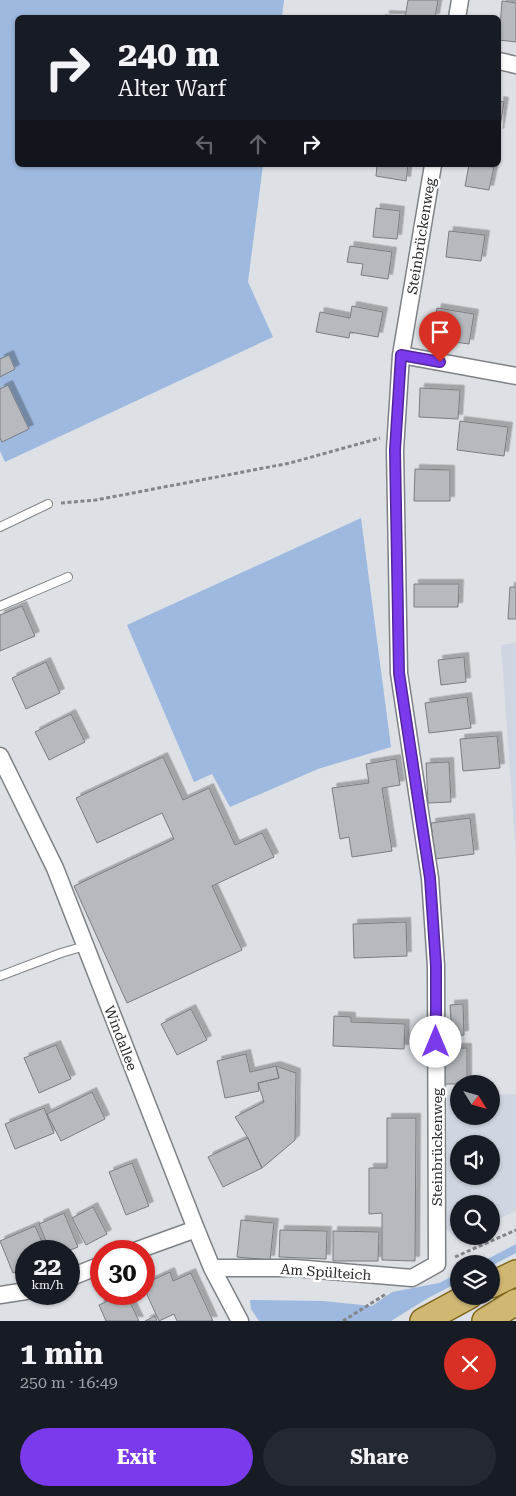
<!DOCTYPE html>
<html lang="en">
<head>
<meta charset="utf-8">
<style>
	:root { --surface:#171b24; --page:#242831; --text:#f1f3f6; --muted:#9ea1a6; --accent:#7c3aed }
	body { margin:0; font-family:"Roboto Serif",serif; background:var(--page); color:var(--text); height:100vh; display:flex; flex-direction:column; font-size:19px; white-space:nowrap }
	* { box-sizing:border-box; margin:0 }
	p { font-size:16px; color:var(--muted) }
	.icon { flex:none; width:28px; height:28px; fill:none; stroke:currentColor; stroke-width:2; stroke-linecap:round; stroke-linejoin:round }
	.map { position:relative; height:1321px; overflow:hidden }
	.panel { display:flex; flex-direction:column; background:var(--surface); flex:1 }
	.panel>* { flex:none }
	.hud { position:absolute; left:15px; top:15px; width:486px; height:152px; border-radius:8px; box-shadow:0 1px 4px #0004; background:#171b24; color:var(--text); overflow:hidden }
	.needle { width:32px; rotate:127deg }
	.fabs { position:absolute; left:450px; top:1075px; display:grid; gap:10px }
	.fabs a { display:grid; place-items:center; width:50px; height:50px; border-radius:50%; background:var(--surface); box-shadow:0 1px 4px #0004; font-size:25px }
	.speed { position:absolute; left:15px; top:1240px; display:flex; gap:10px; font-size:25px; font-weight:700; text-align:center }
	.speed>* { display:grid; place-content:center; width:65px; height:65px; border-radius:50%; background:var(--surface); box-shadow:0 1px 4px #0004; line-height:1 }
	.speed small { font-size:12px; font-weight:400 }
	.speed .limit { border:8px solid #d22; background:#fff; color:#111 }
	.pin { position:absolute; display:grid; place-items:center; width:42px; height:42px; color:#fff; margin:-51px -21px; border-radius:50% 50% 50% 0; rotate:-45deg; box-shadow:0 0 5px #0007 }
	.pin .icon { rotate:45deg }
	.me { position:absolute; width:55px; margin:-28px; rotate:0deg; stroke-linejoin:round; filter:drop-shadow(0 0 4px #0008) }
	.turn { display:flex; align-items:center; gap:18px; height:105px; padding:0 20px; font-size:22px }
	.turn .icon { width:65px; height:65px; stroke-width:2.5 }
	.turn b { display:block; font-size:35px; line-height:42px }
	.lanes { display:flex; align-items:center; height:48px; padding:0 20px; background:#0003; justify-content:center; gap:25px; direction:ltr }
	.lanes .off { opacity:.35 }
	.round { display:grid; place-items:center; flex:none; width:52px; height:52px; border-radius:26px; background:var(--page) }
	.headline { display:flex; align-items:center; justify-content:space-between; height:85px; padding:0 20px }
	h1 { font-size:30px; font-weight:700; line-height:38px }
	.primary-button { display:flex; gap:10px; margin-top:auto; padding:10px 20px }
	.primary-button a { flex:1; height:58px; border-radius:30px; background:var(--accent); color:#fff; font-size:20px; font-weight:700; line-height:58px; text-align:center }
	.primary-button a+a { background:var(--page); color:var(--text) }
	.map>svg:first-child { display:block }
	.built { fill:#cfd6e1; fill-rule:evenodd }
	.green { fill:#9db9df }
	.building { fill:#b6b9be; stroke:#7a7d81; filter:url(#shadow) }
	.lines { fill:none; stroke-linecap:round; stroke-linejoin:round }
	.service-casing { stroke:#7e8185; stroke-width:10 }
	.minor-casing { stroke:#7e8185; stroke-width:19 }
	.primary-casing { stroke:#81671c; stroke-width:28 }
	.path { stroke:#838589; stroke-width:3; stroke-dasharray:4 2.5; stroke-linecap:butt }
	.service { stroke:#fff; stroke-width:8 }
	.minor { stroke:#fff; stroke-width:16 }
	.primary { stroke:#d0b873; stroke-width:25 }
	.route-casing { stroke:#51269a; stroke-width:12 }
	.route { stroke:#7c3aed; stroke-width:9 }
	.labels { text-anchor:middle; stroke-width:5; stroke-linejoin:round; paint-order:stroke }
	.street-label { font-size:14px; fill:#27282a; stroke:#fff }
</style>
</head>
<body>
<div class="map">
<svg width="516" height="1321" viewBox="0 0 516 1321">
	<defs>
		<filter id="shadow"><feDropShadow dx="4.5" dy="-4.5" stdDeviation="0" flood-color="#0004"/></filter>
	</defs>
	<rect width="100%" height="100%" fill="#dde0e5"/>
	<!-- built -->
	<path class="built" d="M516,643V855L501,645Z
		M516,1094V1210L491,1224V1204H459V1236H470L460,1242L444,1227L447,1095H459V1116H491V1095ZM459,1144H491V1176H459Z"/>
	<!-- green -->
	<path class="green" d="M0,0H284L282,17L18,18V165H263L248,282L273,337L5,462L0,451Z
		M361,518L391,747L318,769L230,807L212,774L194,782L127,625Z
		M516,1244V1253L491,1266V1264H478Z
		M459,1273V1282L428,1298L391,1321H259L251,1309L250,1300L323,1301L372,1306L392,1292L439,1283Z"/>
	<!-- building -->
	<path class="building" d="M408,0H438L435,18H405Z
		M502,1L516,3V42L499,40Z
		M385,15L403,16V18H385Z
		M499,101L504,102L499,133Z
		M377,165H408L406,181L376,176Z
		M469,165L494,167L489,190L465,186Z
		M376,208L400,211L397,239L373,237Z
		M449,231L485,235L481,261L446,257Z
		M350,246L392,252L388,279L361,275L363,264L347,262Z
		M352,306L383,312L378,337L350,332L349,338L316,332L320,312L350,318Z
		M437,308L474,314L469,344L433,339Z
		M9,355L15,369L0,377V359Z
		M8,385L29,429L2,442L0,438V389Z
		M420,388L460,390L458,419L419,417Z
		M460,421L508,427L504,456L457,450Z
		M415,469L450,470V501H414Z
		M414,584H459L458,607H414Z
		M510,587H516V619H508Z
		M22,606L35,636L0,651V615Z
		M464,657L466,682L441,685L438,660Z
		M46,662L60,693L26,709L12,678Z
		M467,697L471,728L429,733L425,703Z
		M71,714L85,742L49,760L35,732Z
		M497,736L500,768L463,771L460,739Z
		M163,757L183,800L209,788L235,845L262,833L274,857L212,886L242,950L127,1003L74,886L174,839L162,813L97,843L76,798Z
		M396,759L400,785L382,788L392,851L352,857L349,837L340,839L332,788L369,783L366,764Z
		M449,762L451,802L428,803L426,763Z
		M470,818L474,854L435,859L431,823Z
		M406,922L407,956L354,958L353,924Z
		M463,1004L464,1035L452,1036L450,1005Z
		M191,1009L207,1040L177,1055L161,1024Z
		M334,1016L351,1017V1022L405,1024L404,1049L333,1046Z
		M56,1045L71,1079L39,1093L24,1058Z
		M444,1048H467V1084H444Z
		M246,1054L250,1072L276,1066L279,1078L258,1083L259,1091L225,1098L217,1061Z
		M276,1066L296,1073L295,1140L262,1168L248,1138L235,1117L264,1102L258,1083L279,1078Z
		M92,1092L105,1119L61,1141L47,1114Z
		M44,1108L54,1133L15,1149L5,1124Z
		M387,1118H416L415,1261L382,1260V1213L369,1214V1168H387Z
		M248,1138L262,1168L223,1187L208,1157Z
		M132,1163L149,1206L126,1215L109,1172Z
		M93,1207L107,1234L86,1245L72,1218Z
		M64,1213L78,1247L68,1251H50L39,1224Z
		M241,1220L274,1223L270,1260L237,1257Z
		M35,1226L46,1251H26V1268L13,1273L0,1241Z
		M280,1230L327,1231L326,1259L279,1257Z
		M333,1231L379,1232L378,1261H333Z
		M170,1272L173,1281L191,1273L213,1321H177L174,1314L159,1321L144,1288V1284Z
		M122,1294H126L139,1321H106L99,1305Z
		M155,1316L157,1321H145Z"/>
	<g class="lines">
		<!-- service casing -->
		<g class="service-casing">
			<path id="service" d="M0,527L48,504
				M0,606L68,577
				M0,976L61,953L85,946"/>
		</g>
		<!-- minor casing -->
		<g class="minor-casing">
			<path id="minor" d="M457,18L460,0
				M499,61L516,65
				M401,355L516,376
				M0,756L55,868L196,1229L212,1268L240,1321
				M135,1251L196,1229
				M212,1268H295L412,1278L437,1264L436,966L430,878L399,673L395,450L401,355L433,165
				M69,1278L101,1265
				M0,1295L26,1291"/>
		</g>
		<!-- primary casing -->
		<g class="primary-casing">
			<path id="primary" d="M491,1285L516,1273
				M423,1321L469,1296
				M485,1321L516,1302"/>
		</g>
		<!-- path -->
		<path class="path" d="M61,503L96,500L290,463L380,438
			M455,1257L516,1230
			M343,1321L386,1294"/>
		<!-- service -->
		<use href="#service" class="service"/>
		<!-- minor -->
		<use href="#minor" class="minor"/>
		<!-- primary -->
		<use href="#primary" class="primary"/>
	</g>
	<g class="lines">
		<!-- route casing -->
		<g class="route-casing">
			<path id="route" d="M436,1042V966L430,878L399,673L395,450L401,355L440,362"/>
		</g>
		<!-- route -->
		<use href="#route" class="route"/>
	</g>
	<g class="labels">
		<!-- street labels -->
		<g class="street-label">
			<text transform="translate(421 236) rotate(-81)" y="5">Steinbrückenweg</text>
			<text transform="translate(121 1038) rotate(69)" y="5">Windallee</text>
			<text transform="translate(437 1147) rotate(-90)" y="5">Steinbrückenweg</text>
			<text transform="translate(326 1272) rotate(4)" y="5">Am Spülteich</text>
		</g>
	</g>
</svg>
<div class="fabs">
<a><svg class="needle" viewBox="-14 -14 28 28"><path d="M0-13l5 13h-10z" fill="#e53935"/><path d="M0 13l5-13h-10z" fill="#9ea1a6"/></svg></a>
<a><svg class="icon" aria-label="sound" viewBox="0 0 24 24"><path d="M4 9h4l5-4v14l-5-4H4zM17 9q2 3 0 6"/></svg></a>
<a><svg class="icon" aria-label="search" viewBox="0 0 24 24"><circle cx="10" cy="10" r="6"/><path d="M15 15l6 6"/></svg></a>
<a><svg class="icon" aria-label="layers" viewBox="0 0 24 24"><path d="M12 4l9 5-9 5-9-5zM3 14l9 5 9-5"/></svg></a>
</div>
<div class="speed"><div>22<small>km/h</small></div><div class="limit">30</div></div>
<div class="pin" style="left:440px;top:362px;background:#d93025"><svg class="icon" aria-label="arrive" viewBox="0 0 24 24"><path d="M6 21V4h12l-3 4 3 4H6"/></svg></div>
<svg class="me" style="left:436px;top:1042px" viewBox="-20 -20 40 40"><circle r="19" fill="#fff"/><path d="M0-13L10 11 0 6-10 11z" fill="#7c3aed"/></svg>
<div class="hud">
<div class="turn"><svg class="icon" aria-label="right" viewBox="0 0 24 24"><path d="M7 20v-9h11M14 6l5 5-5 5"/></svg><div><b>240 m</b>Alter Warf</div></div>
<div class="lanes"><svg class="icon off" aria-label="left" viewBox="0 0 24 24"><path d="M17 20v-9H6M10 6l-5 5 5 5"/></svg><svg class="icon off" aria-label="ahead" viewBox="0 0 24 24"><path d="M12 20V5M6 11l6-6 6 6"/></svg><svg class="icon" aria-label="right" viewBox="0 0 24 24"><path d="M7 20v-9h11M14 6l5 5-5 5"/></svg></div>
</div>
</div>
<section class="panel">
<div class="headline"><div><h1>1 min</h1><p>250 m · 16:49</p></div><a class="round" style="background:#d93025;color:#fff"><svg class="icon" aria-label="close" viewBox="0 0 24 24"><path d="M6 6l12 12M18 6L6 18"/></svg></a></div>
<div class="primary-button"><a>Exit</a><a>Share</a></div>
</section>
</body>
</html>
